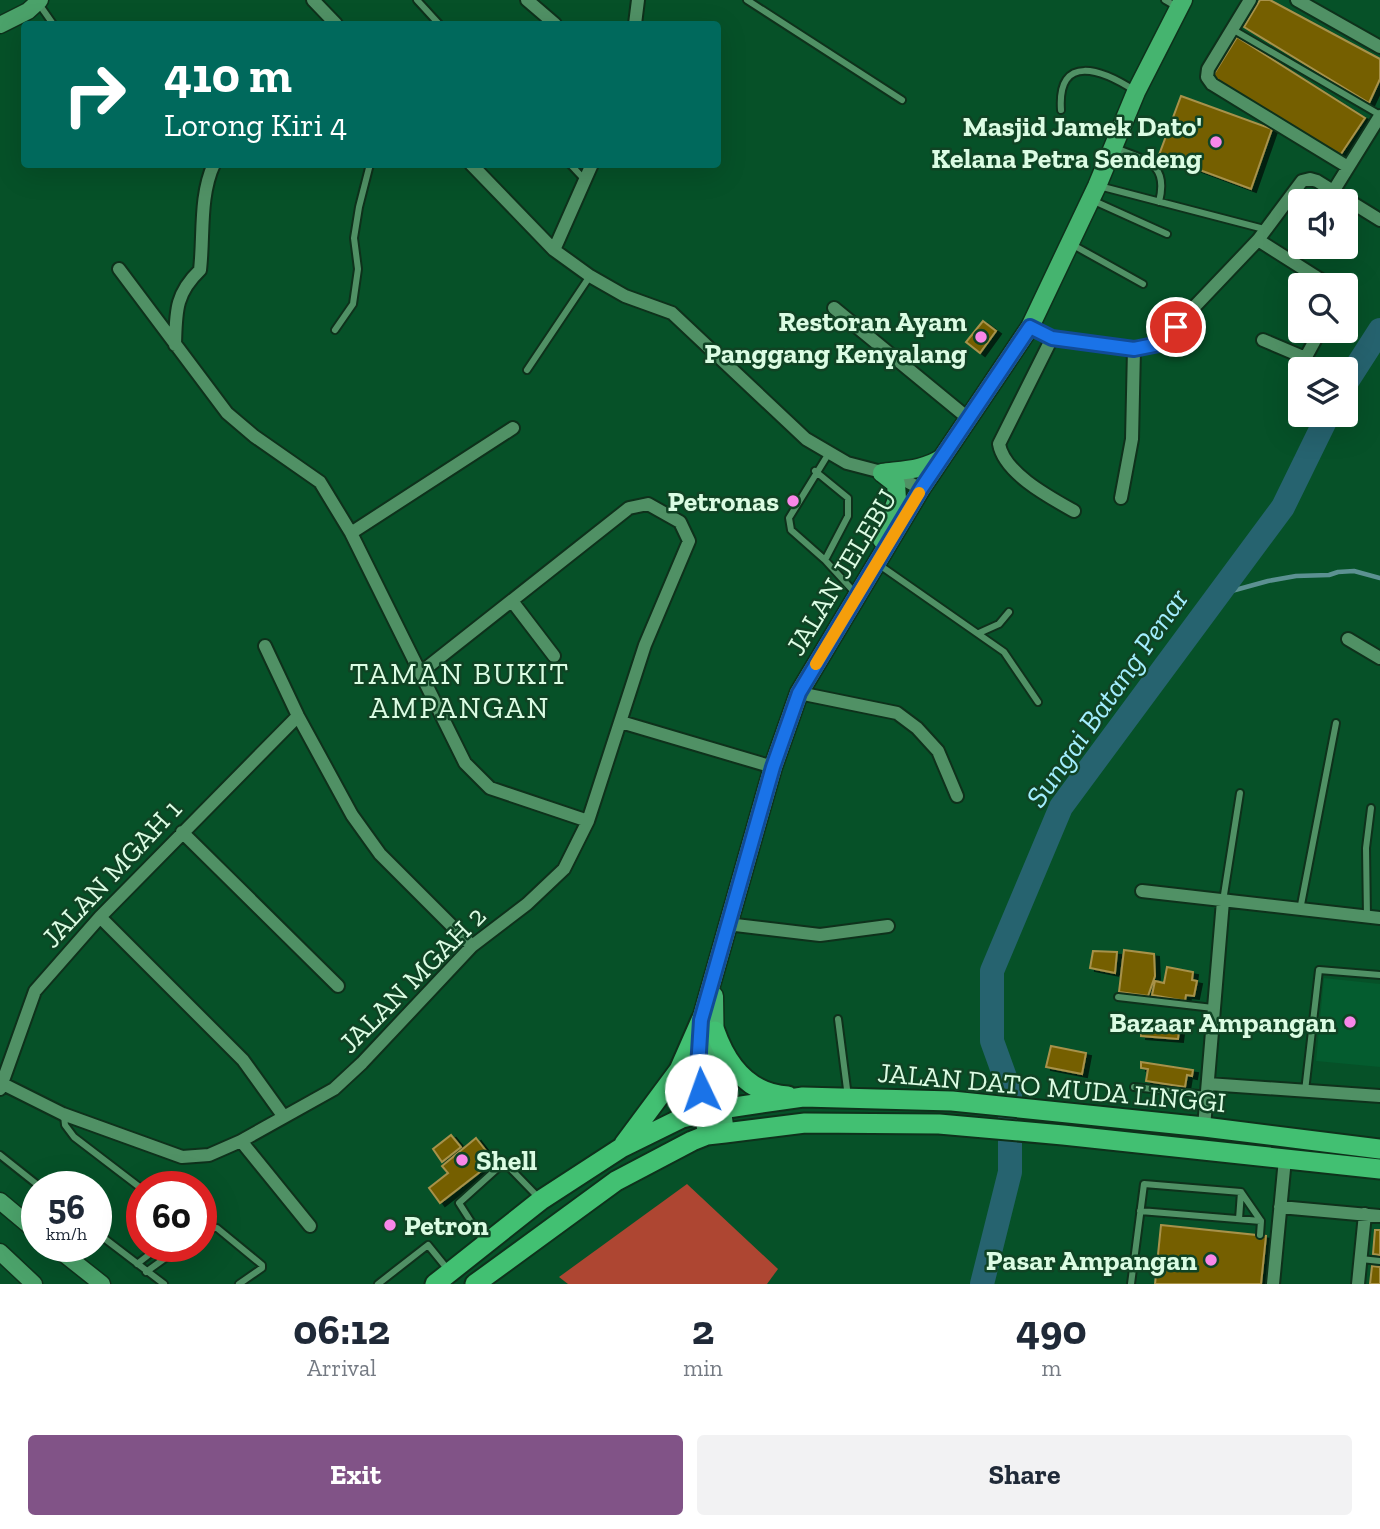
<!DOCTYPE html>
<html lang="en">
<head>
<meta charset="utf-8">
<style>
	:root { --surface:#fff; --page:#f2f2f3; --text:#1f2937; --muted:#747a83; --accent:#815387 }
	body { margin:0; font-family:"Zilla Slab",serif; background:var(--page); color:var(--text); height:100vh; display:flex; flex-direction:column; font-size:26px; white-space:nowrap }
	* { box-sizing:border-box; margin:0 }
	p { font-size:23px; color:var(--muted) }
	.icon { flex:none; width:38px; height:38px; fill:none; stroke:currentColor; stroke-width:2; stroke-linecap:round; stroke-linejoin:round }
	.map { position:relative; height:1284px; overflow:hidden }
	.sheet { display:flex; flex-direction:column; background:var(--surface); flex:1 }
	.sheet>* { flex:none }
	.top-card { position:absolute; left:21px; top:21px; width:700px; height:147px; border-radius:7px; box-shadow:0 7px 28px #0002; background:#00695c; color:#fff; overflow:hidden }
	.buttons { position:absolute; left:1288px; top:189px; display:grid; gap:14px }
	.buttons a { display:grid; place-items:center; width:70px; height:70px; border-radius:7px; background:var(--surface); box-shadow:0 7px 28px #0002; font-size:35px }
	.speed { position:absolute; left:21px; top:1171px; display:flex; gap:14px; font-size:35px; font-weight:700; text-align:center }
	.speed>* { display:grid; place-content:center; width:91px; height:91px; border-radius:50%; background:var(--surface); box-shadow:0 7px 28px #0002; line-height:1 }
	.speed small { font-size:18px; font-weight:400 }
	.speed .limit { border:10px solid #d22; background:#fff; color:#111 }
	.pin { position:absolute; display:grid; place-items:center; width:60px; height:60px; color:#fff; margin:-30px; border:4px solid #fff; border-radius:50%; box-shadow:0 2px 7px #0007 }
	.me { position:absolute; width:77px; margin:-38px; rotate:357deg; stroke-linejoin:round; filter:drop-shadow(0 0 5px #0008) }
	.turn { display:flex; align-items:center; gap:24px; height:147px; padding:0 28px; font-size:32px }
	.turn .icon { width:91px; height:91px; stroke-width:2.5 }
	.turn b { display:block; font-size:49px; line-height:60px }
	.eta { display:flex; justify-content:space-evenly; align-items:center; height:119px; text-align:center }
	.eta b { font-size:42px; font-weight:800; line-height:49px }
	.cta { display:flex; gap:14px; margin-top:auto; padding:14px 28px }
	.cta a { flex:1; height:80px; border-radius:7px; background:var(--accent); color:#fff; font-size:28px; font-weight:800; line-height:80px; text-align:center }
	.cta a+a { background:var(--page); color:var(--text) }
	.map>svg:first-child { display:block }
	.built { fill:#045c2f }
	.green { fill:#ae4632 }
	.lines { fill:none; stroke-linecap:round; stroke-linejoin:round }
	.stream { stroke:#5c9192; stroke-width:4.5 }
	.river { stroke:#26636f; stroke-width:24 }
	.building { fill:#745e06; stroke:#a8924a; stroke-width:2; filter:url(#shadow) }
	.service-casing { stroke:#0e311b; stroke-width:10 }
	.minor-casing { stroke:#0e311b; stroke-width:16 }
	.secondary-casing { stroke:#0e311b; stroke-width:19 }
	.primary-casing { stroke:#0e311b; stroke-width:21 }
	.trunk-casing { stroke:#0e311b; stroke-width:23 }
	.service { stroke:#509165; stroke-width:6 }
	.minor { stroke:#509165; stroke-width:12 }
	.secondary { stroke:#4ba26a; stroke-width:16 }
	.primary { stroke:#45b46f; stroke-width:18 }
	.trunk { stroke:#42c072; stroke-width:19 }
	.route-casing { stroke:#114b97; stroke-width:18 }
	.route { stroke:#1a73e8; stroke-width:12 }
	.slow { stroke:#f59e0b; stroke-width:12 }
	.poi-dot { fill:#f987e9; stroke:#104324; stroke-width:2.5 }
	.labels { text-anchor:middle; stroke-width:5; stroke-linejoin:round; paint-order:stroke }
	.poi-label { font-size:28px; font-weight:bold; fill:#dbfce3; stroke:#104324; text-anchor:end }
	.street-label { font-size:28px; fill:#dbfce3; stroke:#104324 }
	.neighbourhood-label { font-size:30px; letter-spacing:2px; fill:#dbfce3; stroke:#104324 }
	.water-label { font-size:30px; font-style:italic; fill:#a3eefe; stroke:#104324 }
</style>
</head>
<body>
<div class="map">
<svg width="1380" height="1284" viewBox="0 0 1380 1284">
	<defs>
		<filter id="shadow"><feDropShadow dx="5" dy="3" stdDeviation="0" flood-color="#0009"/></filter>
	</defs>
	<rect width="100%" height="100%" fill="#065128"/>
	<!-- built -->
	<path class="built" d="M1324,978L1380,984V1067L1316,1061Z"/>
	<!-- green -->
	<path class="green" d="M687,1184L778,1269L767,1284H568L559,1277Z"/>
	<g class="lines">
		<!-- stream -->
		<path class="stream" d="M1217,595L1268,581L1296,576L1329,575L1338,572L1354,571L1380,578"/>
		<!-- river -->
		<path class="river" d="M1346,383L1380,330
			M982,1284L1010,1172V1091L992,1041V971L1061,807L1283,507L1328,415"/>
	</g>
	<!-- building -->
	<path class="building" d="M1260,0H1270L1380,59V79L1369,103L1244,27Z
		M1237,37L1365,118L1339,157L1212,77Z
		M1181,96L1272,129L1251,189L1159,155Z
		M983,321L996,331L980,353L966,342Z
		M1124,950L1154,954L1155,976L1148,996L1119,992Z
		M1093,951L1117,952L1115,973L1090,968Z
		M1167,967L1193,972L1192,980L1197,981L1194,996L1186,995L1185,1001L1152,995L1155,981L1164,983Z
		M1142,1020L1180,1023L1178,1039L1141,1036Z
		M1051,1046L1086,1053L1082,1074L1046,1067Z
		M1141,1062L1193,1070L1192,1076L1187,1075L1185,1087L1146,1081L1148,1069L1141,1068Z
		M451,1135L461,1147L442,1162L433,1149Z
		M476,1138L494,1161L440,1203L429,1188L448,1173L442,1166Z
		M1161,1225L1266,1236L1261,1284H1155Z
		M1375,1230H1380V1255L1373,1254Z
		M1372,1266L1380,1267V1284H1370Z"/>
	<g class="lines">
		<!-- service casing -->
		<g class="service-casing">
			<path id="service" d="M417,0L439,24
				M747,0L902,100
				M1165,0L1177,7
				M39,4L53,24
				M1232,29L1380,115
				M1061,110C1057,52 1103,70 1135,91
				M1115,148C1146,160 1169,163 1159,202
				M570,164L584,179
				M1099,186L1264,229
				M1094,201L1167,234
				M1073,245L1143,284
				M335,330L353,304L358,269L354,238L359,207L370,164
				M527,370L590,276
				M829,453L789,518L791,530L825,560L857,595
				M815,471L848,498V516L825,560
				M878,564L1004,652L1038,702
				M979,633L999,624L1009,612
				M1223,901L1240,793
				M1300,910L1336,723
				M1367,917L1366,848L1371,808
				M1118,997L1213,1008
				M838,1019L848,1097
				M1134,1087L1207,1095
				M1305,1091L1319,970L1380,975
				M64,1116L65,1125L74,1137L142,1189
				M0,1155L39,1186
				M1140,1211L1261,1221
				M1239,1219L1241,1192
				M96,1232L164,1284
				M201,1232L211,1228H217L262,1265V1268L239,1284
				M484,1242L459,1203L499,1167L508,1166L538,1197
				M1361,1259L1380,1261
				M137,1264L160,1246
				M146,1272L182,1246
				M378,1284L428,1245L449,1271
				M1131,1284L1144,1184L1241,1192L1261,1221L1260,1235"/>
		</g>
		<!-- minor casing -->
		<g class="minor-casing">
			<path id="minor" d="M313,0L336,24
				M527,0L555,24
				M1250,0L1208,69L1207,77L1212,84L1348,167
				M1297,0L1380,47
				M635,24L638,0
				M471,164L554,250L590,276L625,296L672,313L806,439L847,463L897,476L921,489
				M1334,190L1380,116
				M1258,240L1329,285
				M554,250L592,164
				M119,269L227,413L254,436L320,482L351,533L465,763L490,788L588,821
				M834,308L969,419
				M1030,327L1052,338L1134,349L1159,344L1258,240L1302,181L1310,179L1317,181L1380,220
				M1052,338L999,444C1004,473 1049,497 1074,511
				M1263,340L1303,357L1307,355L1320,331
				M175,345C176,312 175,294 200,270C204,236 199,196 214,164
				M1121,498L1132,439L1134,349
				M351,533L513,428
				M512,601L554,656
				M1348,639L1380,658
				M265,646L298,716L352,815L380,854L472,946
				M799,693L897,713L917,728L938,751L957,796
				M621,722L773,767
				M182,832L338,986
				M1142,891L1380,918
				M100,917L243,1060L284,1117
				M727,924L820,935L888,926
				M3,1084L63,1114L182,1157L209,1155L241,1141L334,1089L362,1063L472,946L527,904L564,869L588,821L645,645L689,541L680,522L648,504L629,508L420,673
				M1208,1084L1380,1096
				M0,1089L35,991L100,917L298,716
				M1204,1127L1223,901
				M241,1141L310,1226
				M1280,1207L1380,1216
				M1273,1284L1285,1159
				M1358,1284L1365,1214"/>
		</g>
		<!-- secondary casing -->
		<g class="secondary-casing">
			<path id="secondary" d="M0,25L28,11L40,0
				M0,1201L37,1232
				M54,1246L102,1284
				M0,1252L34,1284"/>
		</g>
		<!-- primary casing -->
		<g class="primary-casing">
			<path id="primary" d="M882,473C904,470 924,470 942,458
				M882,540L897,499L896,484L882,473
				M714,996L715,1059L725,1133
				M707,1135L698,1068L701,1020L773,767L799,693L921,489L1030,327L1097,186L1136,92L1183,0"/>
		</g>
		<!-- trunk casing -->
		<g class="trunk-casing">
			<path id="trunk" d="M715,1031C727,1065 748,1094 788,1096
				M624,1144L679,1070L701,1020
				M435,1284L541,1200L621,1148L682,1118L721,1109L803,1097L952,1101L1204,1127L1380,1149
				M475,1284L616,1181L692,1141L707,1135L725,1133L805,1123L939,1124L1063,1135L1380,1169"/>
		</g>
		<!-- service -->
		<use href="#service" class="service"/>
		<!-- minor -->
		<use href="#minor" class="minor"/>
		<!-- secondary -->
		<use href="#secondary" class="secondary"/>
		<!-- primary -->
		<use href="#primary" class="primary"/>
		<!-- trunk -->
		<use href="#trunk" class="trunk"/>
	</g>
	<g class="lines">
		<!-- route casing -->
		<g class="route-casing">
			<path id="route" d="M701,1090L698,1068L701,1020L773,767L799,693L921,489L1030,327L1052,338L1134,349L1159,344L1176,327"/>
		</g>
		<!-- route -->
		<use href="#route" class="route"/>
		<!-- slow -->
		<path class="slow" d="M816,664L919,493"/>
	</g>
	<!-- markers -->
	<g class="poi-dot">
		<circle cx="1216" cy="142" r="7"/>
		<circle cx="981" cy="337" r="7"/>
		<circle cx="793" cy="501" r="7"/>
		<circle cx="1350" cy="1022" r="7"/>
		<circle cx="462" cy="1160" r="7"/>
		<circle cx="390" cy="1225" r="7"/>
		<circle cx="1211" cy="1260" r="7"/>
	</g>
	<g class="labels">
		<!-- poi labels -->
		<g class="poi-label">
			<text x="1202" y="136">Masjid Jamek Dato'<tspan x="1202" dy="32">Kelana Petra Sendeng</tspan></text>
			<text x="967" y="331">Restoran Ayam<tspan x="967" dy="32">Panggang Kenyalang</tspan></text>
			<text x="779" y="511">Petronas</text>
			<text x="1336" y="1032">Bazaar Ampangan</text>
			<text x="476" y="1170" text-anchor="start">Shell</text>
			<text x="404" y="1235" text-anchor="start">Petron</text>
			<text x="1197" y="1270">Pasar Ampangan</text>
		</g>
		<!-- street labels -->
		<g class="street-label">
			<text transform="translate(841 572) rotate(-59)" y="10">JALAN JELEBU</text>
			<text transform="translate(111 873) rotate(-47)" y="10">JALAN MGAH 1</text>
			<text transform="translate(412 979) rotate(-45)" y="10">JALAN MGAH 2</text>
			<text transform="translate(1052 1087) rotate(5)" y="10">JALAN DATO MUDA LINGGI</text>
		</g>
		<!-- neighbourhood labels -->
		<g class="neighbourhood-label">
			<text x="460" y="684">TAMAN BUKIT<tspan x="460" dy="34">AMPANGAN</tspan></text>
		</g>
		<!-- water labels -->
		<g class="water-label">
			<text transform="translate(1107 698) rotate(-55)" y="10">Sungai Batang Penar</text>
		</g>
	</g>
</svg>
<div class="buttons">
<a><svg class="icon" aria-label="sound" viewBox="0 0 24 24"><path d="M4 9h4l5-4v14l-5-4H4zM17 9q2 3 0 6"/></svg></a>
<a><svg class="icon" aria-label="search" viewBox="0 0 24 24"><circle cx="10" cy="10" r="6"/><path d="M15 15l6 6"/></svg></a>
<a><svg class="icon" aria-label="layers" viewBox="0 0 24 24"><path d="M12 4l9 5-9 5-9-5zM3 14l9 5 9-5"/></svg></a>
</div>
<div class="speed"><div>56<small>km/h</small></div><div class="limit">60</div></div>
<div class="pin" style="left:1176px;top:327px;background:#d93025"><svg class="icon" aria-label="arrive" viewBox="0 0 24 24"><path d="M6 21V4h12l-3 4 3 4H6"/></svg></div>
<svg class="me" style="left:701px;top:1090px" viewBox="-20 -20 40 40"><circle r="19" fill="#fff"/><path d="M0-13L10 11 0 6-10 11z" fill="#1a73e8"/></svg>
<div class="top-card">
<div class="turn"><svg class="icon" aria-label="right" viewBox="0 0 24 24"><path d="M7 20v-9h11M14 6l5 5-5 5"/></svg><div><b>410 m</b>Lorong Kiri 4</div></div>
</div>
</div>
<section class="sheet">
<div class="eta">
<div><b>06:12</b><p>Arrival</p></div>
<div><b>2</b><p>min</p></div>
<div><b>490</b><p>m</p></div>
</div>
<div class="cta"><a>Exit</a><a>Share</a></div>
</section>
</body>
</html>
